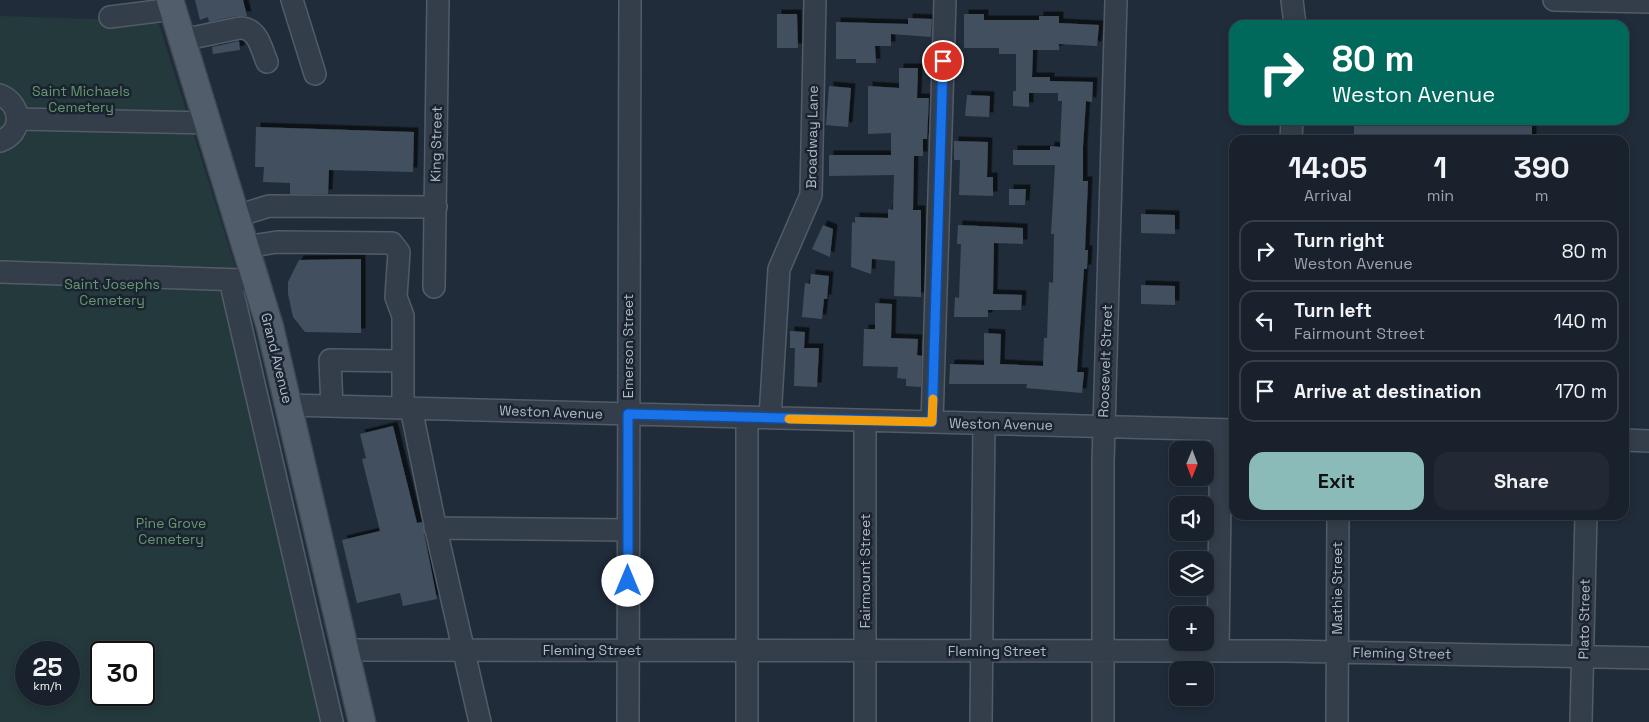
<!DOCTYPE html>
<html lang="en">
<head>
<meta charset="utf-8">
<style>
	:root { --surface:#19212c; --page:#222934; --text:#f1f3f6; --muted:#9fa3a9; --line:#373e48; --accent:#8bbbb9 }
	body { margin:0; font-family:"Space Grotesk",sans-serif; background:var(--page); color:var(--text); height:100vh; display:flex; flex-direction:column; font-size:19px; white-space:nowrap }
	* { box-sizing:border-box; margin:0 }
	p { font-size:16px; color:var(--muted) }
	.icon { flex:none; width:28px; height:28px; fill:none; stroke:currentColor; stroke-width:2; stroke-linecap:round; stroke-linejoin:round }
	.map { position:relative; flex:1; overflow:hidden }
	.details { position:absolute; left:1229px; top:135px; width:400px; height:385px; display:flex; flex-direction:column; background:var(--surface); border-radius:15px; box-shadow:0 2px 8px #0003,0 0 0 1px var(--line) }
	.details>* { flex:none }
	.guide { position:absolute; left:1229px; top:20px; width:400px; height:105px; border-radius:15px; box-shadow:0 2px 8px #0003,0 0 0 1px var(--line); background:#00695c; color:#fff; overflow:hidden }
	.needle { width:32px; rotate:181deg }
	.controls { position:absolute; left:1169px; top:441px; display:grid; gap:10px }
	.controls a { display:grid; place-items:center; width:45px; height:45px; border-radius:10px; background:var(--surface); box-shadow:0 2px 8px #0003,0 0 0 1px var(--line); font-size:25px }
	.speed { position:absolute; left:15px; top:641px; display:flex; gap:10px; font-size:25px; font-weight:700; text-align:center }
	.speed>* { display:grid; place-content:center; width:65px; height:65px; border-radius:50%; background:var(--surface); box-shadow:0 2px 8px #0003,0 0 0 1px var(--line); line-height:1 }
	.speed small { font-size:12px; font-weight:400 }
	.speed .limit { border:2px solid #111; border-radius:8px; background:#fff; color:#111 }
	.pin { position:absolute; display:grid; place-items:center; width:42px; height:42px; color:#fff; margin:-21px; border:2px solid #fff; border-radius:50%; box-shadow:0 1px 5px #0007 }
	.me { position:absolute; width:55px; margin:-28px; rotate:0deg; stroke-linejoin:round; filter:drop-shadow(0 0 4px #0008) }
	.turn { display:flex; align-items:center; gap:18px; height:105px; padding:0 20px; font-size:22px }
	.turn .icon { width:65px; height:65px; stroke-width:2.5 }
	.turn b { display:block; font-size:35px; line-height:42px }
	.eta { display:flex; justify-content:space-evenly; align-items:center; height:85px; text-align:center }
	.eta b { font-size:30px; font-weight:700; line-height:35px }
	.primary-button { display:flex; gap:10px; margin-top:auto; padding:10px 20px }
	.primary-button a { flex:1; height:58px; border-radius:15px; background:var(--accent); color:#111; font-size:20px; font-weight:700; line-height:58px; text-align:center }
	.primary-button a+a { background:var(--page); color:var(--text) }
	ul { padding:0; list-style:none }
	li { display:flex; align-items:center; gap:15px; height:62px; margin:0 10px 8px; padding:0 10px; border:2px solid var(--line); border-radius:15px }
	li div { flex:1 }
	li b { display:block; font-size:19px }
	li em { font-style:normal }
	.map>svg:first-child { display:block }
	.green { fill:#23393b; fill-rule:evenodd }
	.building { fill:#424f5f; filter:url(#shadow) }
	.lines { fill:none; stroke-linecap:round; stroke-linejoin:round }
	.minor-casing { stroke:#525c68; stroke-width:24 }
	.major-casing { stroke:#3e4754; stroke-width:29 }
	.minor { stroke:#343e4a; stroke-width:21 }
	.major { stroke:#525d6b; stroke-width:26 }
	.route-casing { stroke:#114b97; stroke-width:12 }
	.route { stroke:#1a73e8; stroke-width:9 }
	.slow { stroke:#f59e0b; stroke-width:9 }
	.labels { text-anchor:middle; stroke-width:5; stroke-linejoin:round; paint-order:stroke }
	.park-label { font-size:14px; fill:#669870; stroke:#1a232f }
	.street-label { font-size:14px; fill:#afb9c7; stroke:#1a232f }
</style>
</head>
<body>
<div class="map">
<svg width="1649" height="722" viewBox="0 0 1649 722">
	<defs>
		<filter id="shadow"><feDropShadow dx="4.5" dy="-4.5" stdDeviation="0" flood-color="#0009"/></filter>
	</defs>
	<rect width="100%" height="100%" fill="#212c3a"/>
	<!-- green -->
	<path class="green" d="M0,16L158,21L253,323L345,722H0ZM26,652H69V695H26ZM101,652H144V695H101Z"/>
	<!-- building -->
	<path class="building" d="M195,0H243L247,16H237L209,22L208,17L200,20Z
		M777,14H797L798,48H777Z
		M964,14H984V20H1039V16H1059V23L1099,25L1097,46L1059,44V50H1033L1032,77H1050V81L1093,82L1092,102L1086,101L1083,147V181H1088L1085,250H1088L1087,269H1084L1077,372H1084L1082,393L1026,388L1027,384H949L950,364L984,365V333L1001,334L1000,364L1043,366L1044,338H1047L1049,282L1053,283L1054,234H1051L1055,165H1013V150H1050V146L1060,147L1062,101H1058V93H1029V107L1013,106V91H1016V54H999V48H964Z
		M908,18L932,19L931,37L891,34V46H875L876,63H856V59H836V22L908,24Z
		M239,41L240,50L213,54L212,47Z
		M899,68H918L917,98H929L927,139H923V156H914L913,210H921V297L894,296L895,261L872,259L871,274L851,267L852,222L855,223V217L888,218V209L893,210L894,175L829,176V155H891V133L868,134V86L899,88Z
		M829,86L851,88L848,127L826,125Z
		M967,95L990,96L989,117L965,116Z
		M1354,120H1532V140H1354Z
		M256,127L414,132L413,172L329,170L328,194H290V183L263,182L264,167H255Z
		M954,141L988,142L987,177H993V196L959,195L960,160H954Z
		M1009,189H1026L1025,205H1009Z
		M1141,214L1175,215V234L1141,233Z
		M823,225L833,229L830,257L812,249Z
		M958,225L1023,228V244L994,243L993,294L1022,295L1021,310H988V317H954L955,297L959,298L961,244H957Z
		M361,259V333L305,332L293,317L288,294V282L299,260Z
		M811,274L829,276L827,299H824L822,319L802,317L805,283L810,284Z
		M1141,285L1175,286V305L1141,304Z
		M875,303L892,304L891,338L918,339L917,355L922,356L921,387L906,386V379L897,378L898,367L863,366L864,329H875Z
		M790,331L805,332L804,348H819L817,387L794,386L795,348H790Z
		M393,426L417,523L422,522L437,599L403,606L400,593L357,603L342,540L380,531L362,459L366,458L360,434Z"/>
	<g class="lines">
		<!-- minor casing -->
		<g class="minor-casing">
			<path id="minor" d="M292,0L315,74
				M1292,0L1295,25
				M1554,0L1649,2
				M110,17L173,9
				M182,40L240,28C258,28 261,48 267,62
				M0,95C22,104 24,133 0,141
				M18,119L209,123
				M1291,140L1292,120
				M237,216L269,206L436,207
				M246,247L277,242L392,243L399,252L396,297L403,316V408
				M0,272L243,280
				M230,280L332,722
				M434,287L438,0
				M289,405L1234,430
				M332,406L330,360L403,361
				M411,408L435,525L480,722
				M770,418L779,269L811,195L815,0
				M865,421V722
				M932,422L945,0
				M1624,440L1649,441
				M435,528L628,530
				M345,650L1286,651L1649,658
				M1218,651L1221,430
				M628,722L630,0
				M747,722V418
				M981,722L984,424
				M1103,722V463L1116,0
				M1337,722L1338,515
				M1581,722L1586,515"/>
		</g>
		<!-- major casing -->
		<g class="major-casing">
			<path id="major" d="M170,0L270,327L362,722"/>
		</g>
		<!-- minor -->
		<use href="#minor" class="minor"/>
		<!-- major -->
		<use href="#major" class="major"/>
	</g>
	<g class="lines">
		<!-- route casing -->
		<g class="route-casing">
			<path id="route" d="M628,581V414L932,422L943,61"/>
		</g>
		<!-- route -->
		<use href="#route" class="route"/>
		<!-- slow -->
		<path class="slow" d="M789,419L932,422L933,399"/>
	</g>
	<g class="labels">
		<!-- park labels -->
		<g class="park-label">
			<text x="81" y="96">Saint Michaels<tspan x="81" dy="16">Cemetery</tspan></text>
			<text x="112" y="289">Saint Josephs<tspan x="112" dy="16">Cemetery</tspan></text>
			<text x="171" y="528">Pine Grove<tspan x="171" dy="16">Cemetery</tspan></text>
		</g>
		<!-- street labels -->
		<g class="street-label">
			<text transform="translate(812 137) rotate(-89)" y="5">Broadway Lane</text>
			<text transform="translate(436 144) rotate(-89)" y="5">King Street</text>
			<text transform="translate(628 346) rotate(-90)" y="5">Emerson Street</text>
			<text transform="translate(277 358) rotate(76)" y="5">Grand Avenue</text>
			<text transform="translate(1105 361) rotate(-88)" y="5">Roosevelt Street</text>
			<text transform="translate(551 412) rotate(2)" y="5">Weston Avenue</text>
			<text transform="translate(1001 424) rotate(1)" y="5">Weston Avenue</text>
			<text transform="translate(865 571) rotate(-90)" y="5">Fairmount Street</text>
			<text transform="translate(1337 588) rotate(-90)" y="5">Mathie Street</text>
			<text transform="translate(1584 619) rotate(-89)" y="5">Plato Street</text>
			<text x="592" y="655">Fleming Street</text>
			<text x="997" y="656">Fleming Street</text>
			<text transform="translate(1402 653) rotate(1)" y="5">Fleming Street</text>
		</g>
	</g>
</svg>
<div class="controls">
<a><svg class="needle" viewBox="-14 -14 28 28"><path d="M0-13l5 13h-10z" fill="#e53935"/><path d="M0 13l5-13h-10z" fill="#9fa3a9"/></svg></a>
<a><svg class="icon" aria-label="sound" viewBox="0 0 24 24"><path d="M4 9h4l5-4v14l-5-4H4zM17 9q2 3 0 6"/></svg></a>
<a><svg class="icon" aria-label="layers" viewBox="0 0 24 24"><path d="M12 4l9 5-9 5-9-5zM3 14l9 5 9-5"/></svg></a>
<a>+</a>
<a>−</a>
</div>
<div class="speed"><div>25<small>km/h</small></div><div class="limit">30</div></div>
<div class="pin" style="left:943px;top:61px;background:#d93025"><svg class="icon" aria-label="arrive" viewBox="0 0 24 24"><path d="M6 21V4h12l-3 4 3 4H6"/></svg></div>
<svg class="me" style="left:628px;top:581px" viewBox="-20 -20 40 40"><circle r="19" fill="#fff"/><path d="M0-13L10 11 0 6-10 11z" fill="#1a73e8"/></svg>
<div class="guide">
<div class="turn"><svg class="icon" aria-label="right" viewBox="0 0 24 24"><path d="M7 20v-9h11M14 6l5 5-5 5"/></svg><div><b>80 m</b>Weston Avenue</div></div>
</div>
<section class="details">
<div class="eta">
<div><b>14:05</b><p>Arrival</p></div>
<div><b>1</b><p>min</p></div>
<div><b>390</b><p>m</p></div>
</div>
<ul>
<li><svg class="icon" aria-label="right" viewBox="0 0 24 24"><path d="M7 20v-9h11M14 6l5 5-5 5"/></svg><div><b>Turn right</b><p>Weston Avenue</p></div><em>80 m</em></li>
<li><svg class="icon" aria-label="left" viewBox="0 0 24 24"><path d="M17 20v-9H6M10 6l-5 5 5 5"/></svg><div><b>Turn left</b><p>Fairmount Street</p></div><em>140 m</em></li>
<li><svg class="icon" aria-label="arrive" viewBox="0 0 24 24"><path d="M6 21V4h12l-3 4 3 4H6"/></svg><div><b>Arrive at destination</b></div><em>170 m</em></li>
</ul>
<div class="primary-button"><a>Exit</a><a>Share</a></div>
</section>
</div>
</body>
</html>
